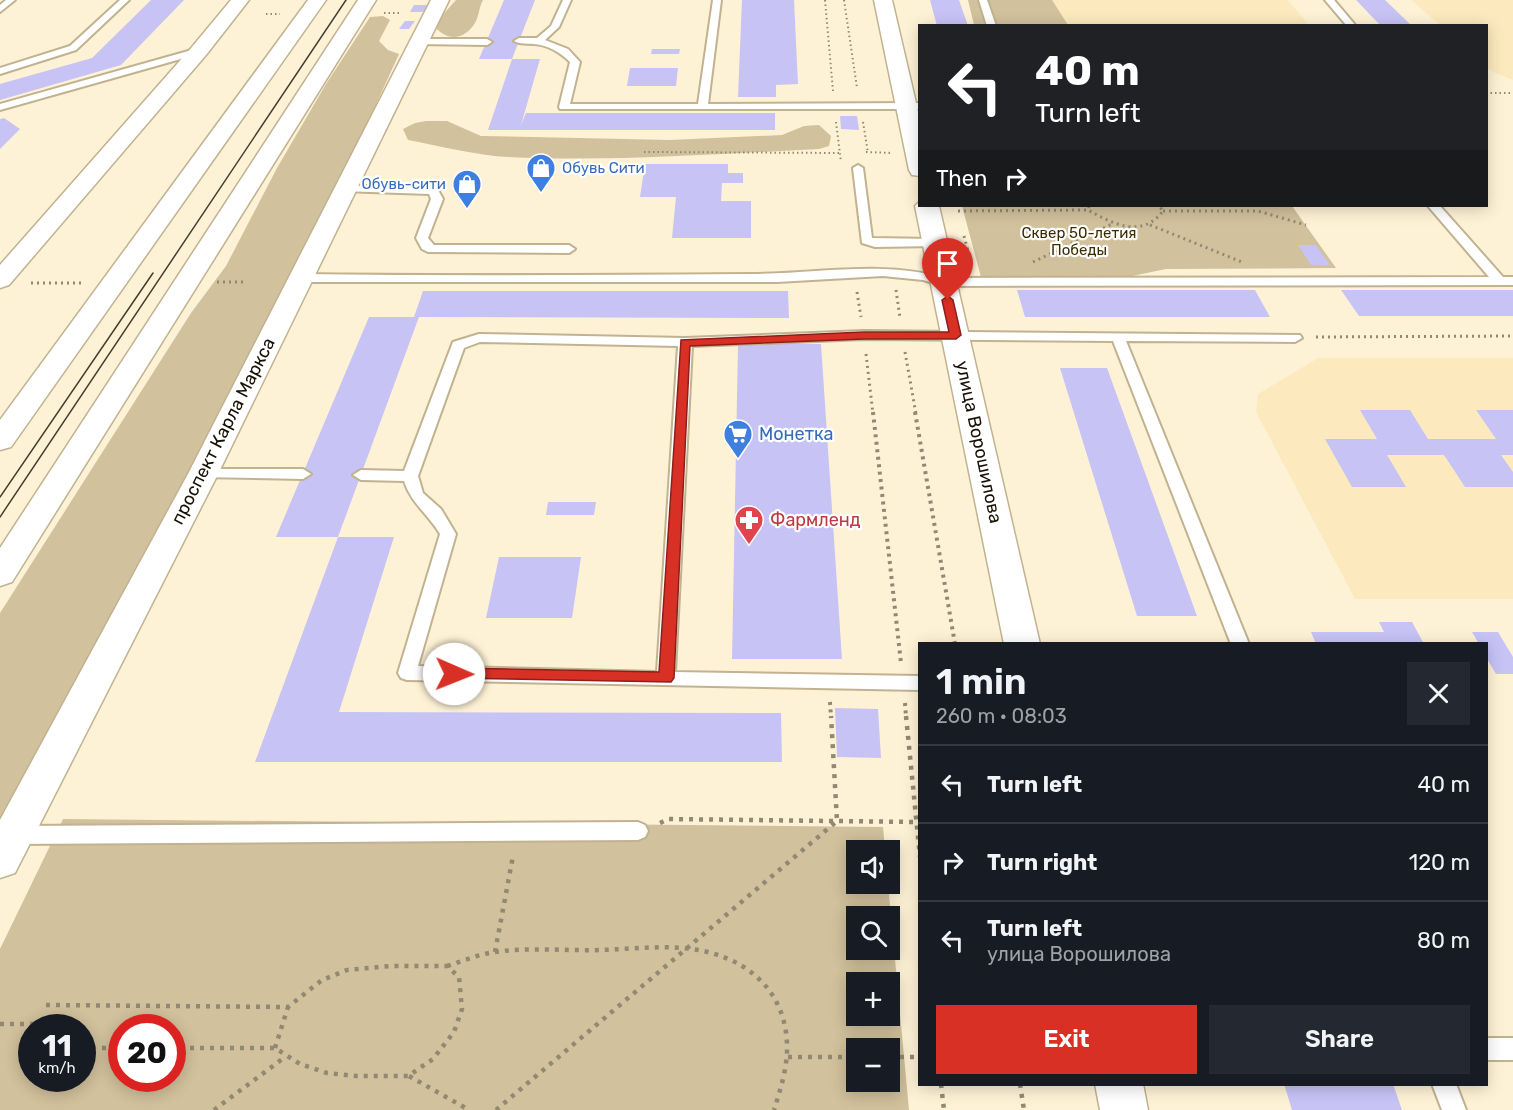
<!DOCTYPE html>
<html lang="en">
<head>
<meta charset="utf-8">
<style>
	:root { --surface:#171b24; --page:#242831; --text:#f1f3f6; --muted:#9ea1a6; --line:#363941; --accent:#d93025 }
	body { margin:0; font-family:Rubik,sans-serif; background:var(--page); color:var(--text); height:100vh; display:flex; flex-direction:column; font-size:22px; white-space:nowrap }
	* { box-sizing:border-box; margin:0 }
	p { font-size:20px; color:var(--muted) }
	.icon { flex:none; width:33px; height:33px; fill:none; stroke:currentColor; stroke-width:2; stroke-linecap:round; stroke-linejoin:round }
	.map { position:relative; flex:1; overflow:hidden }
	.drawer { position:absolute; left:918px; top:642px; width:570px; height:444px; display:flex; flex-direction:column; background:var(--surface); border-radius:0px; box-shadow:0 3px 15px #0003 }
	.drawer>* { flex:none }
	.guide { position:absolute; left:918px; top:24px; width:570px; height:183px; border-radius:0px; box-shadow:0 3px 15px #0003; background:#202124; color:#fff; overflow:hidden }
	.fabs { position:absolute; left:846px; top:840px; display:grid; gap:12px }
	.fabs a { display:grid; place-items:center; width:54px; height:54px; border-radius:0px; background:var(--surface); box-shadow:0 3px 15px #0003; font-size:30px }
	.speed { position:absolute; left:18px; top:1014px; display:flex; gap:12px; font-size:30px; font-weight:700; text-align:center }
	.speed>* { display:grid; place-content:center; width:78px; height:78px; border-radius:50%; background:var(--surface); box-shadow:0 3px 15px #0003; line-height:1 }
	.speed small { font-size:15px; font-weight:400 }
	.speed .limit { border:9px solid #d22; background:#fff; color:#111 }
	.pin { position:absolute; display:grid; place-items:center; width:51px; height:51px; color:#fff; margin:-62px -26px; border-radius:50% 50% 50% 0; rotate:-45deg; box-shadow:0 0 6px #0007 }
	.pin .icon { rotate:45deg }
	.me { position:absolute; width:66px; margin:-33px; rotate:91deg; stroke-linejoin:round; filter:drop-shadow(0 0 4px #0008) }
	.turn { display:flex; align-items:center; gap:21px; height:126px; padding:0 18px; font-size:27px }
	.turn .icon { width:78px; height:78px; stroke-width:2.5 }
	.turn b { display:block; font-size:42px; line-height:51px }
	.then { display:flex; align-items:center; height:57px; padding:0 18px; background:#0003; gap:12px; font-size:22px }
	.round { display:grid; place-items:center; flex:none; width:63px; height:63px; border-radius:0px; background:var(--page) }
	.summary { display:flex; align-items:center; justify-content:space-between; height:102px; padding:0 18px }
	h1 { font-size:36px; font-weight:600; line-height:45px }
	.primary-button { display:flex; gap:12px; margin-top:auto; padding:12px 18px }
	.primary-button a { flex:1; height:69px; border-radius:0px; background:var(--accent); color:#fff; font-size:24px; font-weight:600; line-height:69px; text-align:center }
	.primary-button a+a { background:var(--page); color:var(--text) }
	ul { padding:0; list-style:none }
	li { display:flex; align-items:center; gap:18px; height:78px; padding:0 18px; border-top:2px solid var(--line) }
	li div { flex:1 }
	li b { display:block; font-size:22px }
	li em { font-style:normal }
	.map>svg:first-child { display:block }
	.built { fill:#fceabe }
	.green { fill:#d1c19c; fill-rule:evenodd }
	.building { fill:#c7c3f5 }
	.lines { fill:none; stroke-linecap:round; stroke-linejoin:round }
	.service-casing { stroke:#c1b290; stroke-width:4 }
	.minor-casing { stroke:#c1b290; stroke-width:3 }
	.secondary-casing { stroke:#c1b290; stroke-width:3 }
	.path-far3 { stroke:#928974; stroke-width:2; stroke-dasharray:1.5 3; stroke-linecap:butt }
	.path-far2 { stroke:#928974; stroke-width:3; stroke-dasharray:2 4; stroke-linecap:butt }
	.path-far1 { stroke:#928974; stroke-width:4; stroke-dasharray:3 4.5; stroke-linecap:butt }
	.path { stroke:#928974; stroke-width:4.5; stroke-dasharray:4 6; stroke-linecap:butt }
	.service { fill:#fff; fill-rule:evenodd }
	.minor { fill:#fff; fill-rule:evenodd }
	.secondary { fill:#fff; fill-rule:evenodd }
	.tram { stroke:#453e2f; stroke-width:1.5 }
	.route { fill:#d93025; stroke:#8d1f18; stroke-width:1.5 }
	.labels { text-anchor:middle; stroke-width:4.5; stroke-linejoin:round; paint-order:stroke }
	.far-shop-label { font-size:15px; fill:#366cbe; stroke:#fff; text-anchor:start }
	.far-park-label { font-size:15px; fill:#3b2c02; stroke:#fff }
	.street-label { font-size:18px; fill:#181206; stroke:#fff }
	.shop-label { font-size:18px; fill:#366cbe; stroke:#fff; text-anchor:start }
	.health-label { font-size:18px; fill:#be3a42; stroke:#fff; text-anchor:start }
</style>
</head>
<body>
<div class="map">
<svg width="1513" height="1110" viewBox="0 0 1513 1110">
	<rect width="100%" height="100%" fill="#fef2d6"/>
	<!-- built -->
	<path class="built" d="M1040,0H1288L1309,25H1051Z
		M1411,0H1513V80L1493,72L1487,67L1486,26L1440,25Z
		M1318,358H1513V599H1355L1256,412L1258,394Z"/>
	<!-- green -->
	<path class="green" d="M456,0H483C479,7 479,16 475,23C465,39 449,42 436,28L438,20Z
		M968,0H1052L1068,25H974Z
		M383,16L390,20L379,41L388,50L399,54L341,181L245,374L0,829V613L191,313L226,266L277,168L326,84L370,17Z
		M426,121H447L481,136L670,140L782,135L804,126L819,125L831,136L829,146L819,149C716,154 611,162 507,157C474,155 440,146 408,140L403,129L415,123Z
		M962,206H1292L1336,268L1166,269L1127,277H981Z
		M63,819L883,827L885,850H856V884H888L909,1110H0V949ZM856,916H890V950H856ZM856,982H890V1016H856ZM32,1028H82V1078H32ZM122,1028H172V1078H122ZM856,1048H890V1082H856Z"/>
	<!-- building -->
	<path class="building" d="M151,0H184L121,65L0,100V84L92,58Z
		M504,0H535L512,59H479Z
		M742,0H794L798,84L776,85V97H738Z
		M930,0H959L968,26H937Z
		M1356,0H1385L1412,26H1381Z
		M414,5H428L423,12H410Z
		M405,21H415L409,29H399Z
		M652,49H680L679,54H651Z
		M512,59H540L521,125L526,113H775V130H488Z
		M630,68H678L676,86H627Z
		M840,116H857L859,130L841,129Z
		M4,118L20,129L0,149V119Z
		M645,164H728V173H743V183H722L721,201H751V238H672L676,197H640Z
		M1298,245H1316L1330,265H1311Z
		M1017,290H1255L1270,317H1025Z
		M1341,290H1513V316H1359Z
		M423,291H788L789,318L419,317L338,537H394L339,712L781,713L782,762H255L338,537H276L369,317H414Z
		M738,344H821L842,659H732Z
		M1060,368H1107L1197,616H1137Z
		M1360,410H1410L1428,439H1496L1476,410H1513V455H1501L1513,472V487H1465L1444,455H1387L1406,487H1352L1325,439H1377Z
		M548,502H596L594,515H546Z
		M499,557H581L572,618H486Z
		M1379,622H1412L1424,644H1316L1311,632H1384Z
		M1472,632H1498L1513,657V674H1496L1486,657V644H1479Z
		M835,708L878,709L881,758L837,757Z
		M1284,1084H1393L1402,1110H1292Z"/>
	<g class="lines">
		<!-- service casing -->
		<g class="service-casing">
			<path id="service" d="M6,0H15L0,12V5Z
				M120,0H129L76,50L0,74V68L70,46Z
				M563,0H571L559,27L545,40L568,49L580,62L570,104H698L713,0H721L708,104L920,103V109H560L559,107L570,62C561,53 548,45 534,44C527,43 521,45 514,41L519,38H537L551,26Z
				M979,0H987L996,26H987Z
				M1325,0H1334L1356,26H1347Z
				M418,39H487L492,42L487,45L415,44L413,42Z
				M199,48L202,49V53L0,110V104Z
				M858,165L863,168L872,238L935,239L939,240V246L875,247L862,243L853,168Z
				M345,186H421L438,190L443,199L428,238L434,245H569L575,249L569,253L428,252L422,249L416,238L431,199L429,194L341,191L339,189Z
				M1428,206H1440L1503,277H1513V285L944,286L923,280L883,276L777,282H300L294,278L300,274C450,276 600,275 750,274C815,274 882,260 945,278L1489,277Z
				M864,331L1300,335L1302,338L1295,342L1126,341L1249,644H1231L1113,341L864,339L692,346L675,672L920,676V690L407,680L401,678L398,673L440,534C428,514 411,503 404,481L361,480L353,475L361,470L404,471L453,342L479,334L685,338ZM480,342L678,346L657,672L418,666L456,534L441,509L423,493L418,476L464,348Z
				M203,469H303L311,474L303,479L198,477L195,474L198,471Z
				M638,822L645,825L648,831L645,837L638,840L13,844L6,841L3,835L6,829L13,826Z
				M1486,1038H1513V1060H1486Z
				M1432,1084H1456L1466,1110H1442Z"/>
		</g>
		<!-- minor casing -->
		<g class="minor-casing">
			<path id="minor" d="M231,0H249L206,55L9,285L0,288V265L192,47Z
				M431,0H449L218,474L15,873L0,878V820L188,474Z"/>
		</g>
		<!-- secondary casing -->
		<g class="secondary-casing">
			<path id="secondary" d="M308,0H326L11,447L0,450V420Z
				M358,0H376L12,582L0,586V548Z
				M874,0H892L920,120V176L912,175L909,170Z
				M920,201V206H939L1040,644H1004L915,206Z
				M1095,1084H1143L1148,1110H1100Z"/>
		</g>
		<!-- path-far3 -->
		<path class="path-far3" d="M825,0L833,91
			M844,0L857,88
			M384,13H401
			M266,14H280
			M1486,93H1513
			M836,122L841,162
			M863,122L868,153
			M644,152L841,153
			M866,152L892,153"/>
		<!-- path-far2 -->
		<path class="path-far2" d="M1089,206L1088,210C1113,224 1142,239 1163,211L1159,206
			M958,211L1088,210
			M1163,211H1258L1306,225
			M1150,225L1242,262
			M964,236L971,263
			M1033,262L1112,224
			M217,282H246
			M31,283H83
			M896,290L900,318
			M857,292L861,317
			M1316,337L1513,336
			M905,352L916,414
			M866,354L873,414"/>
		<!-- path-far1 -->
		<path class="path-far1" d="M873,412L901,663
			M915,412L955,644
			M830,702L831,717
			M905,703L906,717"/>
		<!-- path -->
		<path class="path" d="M906,716L920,857
			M660,823L668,819L916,822
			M495,952L513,856
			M447,966C463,961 479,954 495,952C530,947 566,951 601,950C628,949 656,946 683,948C743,953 789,989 787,1052C786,1072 780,1091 774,1110
			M46,1005L288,1007L322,980L347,970L390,966H447L459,977L462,1009L454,1032L433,1059L408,1076H356L327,1073L300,1064L275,1048H172
			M0,1024H38
			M82,1048H122
			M275,1048L288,1007
			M27,1049H32
			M788,1057H856
			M890,1057H920
			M409,1076L469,1110
			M941,1084L944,1110
			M1020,1084L1024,1110
			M214,1110L285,1057
			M496,1110L837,821L831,716"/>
		<!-- service -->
		<use href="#service" class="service"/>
		<!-- minor -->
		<use href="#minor" class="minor"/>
		<!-- secondary -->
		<use href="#secondary" class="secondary"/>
		<!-- tram -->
		<path class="tram" d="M0,497L153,273
			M0,517L346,0"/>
	</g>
	<!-- route -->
	<path class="route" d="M948,296L953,300L961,335L956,339H864L690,346L674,678L671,682L449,678L447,674L449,670L454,668L659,672L681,340L864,332H949L942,300Z"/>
	<!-- icons -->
	<defs>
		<g id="shop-pin" transform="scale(1.5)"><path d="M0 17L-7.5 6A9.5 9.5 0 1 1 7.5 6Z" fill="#3f7fe0" stroke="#fff"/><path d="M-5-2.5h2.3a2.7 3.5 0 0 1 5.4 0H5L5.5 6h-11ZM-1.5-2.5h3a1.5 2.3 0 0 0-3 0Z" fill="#fff"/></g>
		<g id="supermarket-pin" transform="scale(1.5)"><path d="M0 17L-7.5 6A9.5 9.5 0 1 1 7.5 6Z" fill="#3f7fe0" stroke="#fff"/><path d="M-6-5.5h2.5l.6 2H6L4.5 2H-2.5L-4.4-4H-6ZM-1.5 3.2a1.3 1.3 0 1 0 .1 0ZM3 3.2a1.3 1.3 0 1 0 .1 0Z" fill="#fff"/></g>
		<g id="pharmacy-pin" transform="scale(1.5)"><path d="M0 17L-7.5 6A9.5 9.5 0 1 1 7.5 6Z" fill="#e0444e" stroke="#fff"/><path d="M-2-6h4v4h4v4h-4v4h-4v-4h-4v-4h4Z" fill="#fff"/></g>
	</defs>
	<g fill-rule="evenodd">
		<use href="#shop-pin" x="541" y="168"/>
		<use href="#shop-pin" x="467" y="184"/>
		<use href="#supermarket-pin" x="738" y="434"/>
		<use href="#pharmacy-pin" x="749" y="520"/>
	</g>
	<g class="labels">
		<!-- far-shop labels -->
		<g class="far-shop-label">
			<text x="562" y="173">Обувь Сити</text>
			<text x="446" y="189" text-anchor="end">Обувь-сити</text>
		</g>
		<!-- far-park labels -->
		<g class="far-park-label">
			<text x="1079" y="238">Сквер 50-летия<tspan x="1079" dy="17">Победы</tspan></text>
		</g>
		<!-- street labels -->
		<g class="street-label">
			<text transform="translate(223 431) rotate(-63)" y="6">проспект Карла Маркса</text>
			<text transform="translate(979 442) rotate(78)" y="6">улица Ворошилова</text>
		</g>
		<!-- shop labels -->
		<g class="shop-label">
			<text x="759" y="440">Монетка</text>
		</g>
		<!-- health labels -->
		<g class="health-label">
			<text x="770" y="526">Фармленд</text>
		</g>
	</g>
</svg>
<div class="fabs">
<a><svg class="icon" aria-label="sound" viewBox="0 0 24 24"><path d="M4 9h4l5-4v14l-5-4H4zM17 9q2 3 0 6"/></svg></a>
<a><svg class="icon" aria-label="search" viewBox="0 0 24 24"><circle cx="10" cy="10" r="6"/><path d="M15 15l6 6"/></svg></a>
<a>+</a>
<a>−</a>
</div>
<div class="speed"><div>11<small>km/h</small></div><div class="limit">20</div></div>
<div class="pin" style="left:948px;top:300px;background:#d93025"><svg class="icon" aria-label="arrive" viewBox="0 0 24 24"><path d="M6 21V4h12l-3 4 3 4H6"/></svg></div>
<svg class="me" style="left:454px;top:674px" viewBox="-20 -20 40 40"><circle r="19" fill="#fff"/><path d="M0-13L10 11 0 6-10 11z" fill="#d93025"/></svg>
<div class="guide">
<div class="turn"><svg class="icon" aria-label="left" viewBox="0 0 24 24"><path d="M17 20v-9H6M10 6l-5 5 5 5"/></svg><div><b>40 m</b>Turn left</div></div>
<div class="then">Then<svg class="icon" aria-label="right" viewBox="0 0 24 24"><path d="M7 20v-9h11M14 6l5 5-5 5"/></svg></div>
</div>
<section class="drawer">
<div class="summary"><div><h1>1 min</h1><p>260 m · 08:03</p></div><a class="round"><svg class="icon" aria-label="close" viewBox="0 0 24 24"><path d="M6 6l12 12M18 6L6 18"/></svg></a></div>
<ul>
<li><svg class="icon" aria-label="left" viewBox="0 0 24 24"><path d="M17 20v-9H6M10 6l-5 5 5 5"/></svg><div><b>Turn left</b></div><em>40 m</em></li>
<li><svg class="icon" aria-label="right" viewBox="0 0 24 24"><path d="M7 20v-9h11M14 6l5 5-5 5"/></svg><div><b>Turn right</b></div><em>120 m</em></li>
<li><svg class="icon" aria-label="left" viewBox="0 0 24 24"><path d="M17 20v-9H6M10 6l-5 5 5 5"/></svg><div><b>Turn left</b><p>улица Ворошилова</p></div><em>80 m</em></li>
</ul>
<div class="primary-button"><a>Exit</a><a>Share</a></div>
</section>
</div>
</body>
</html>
